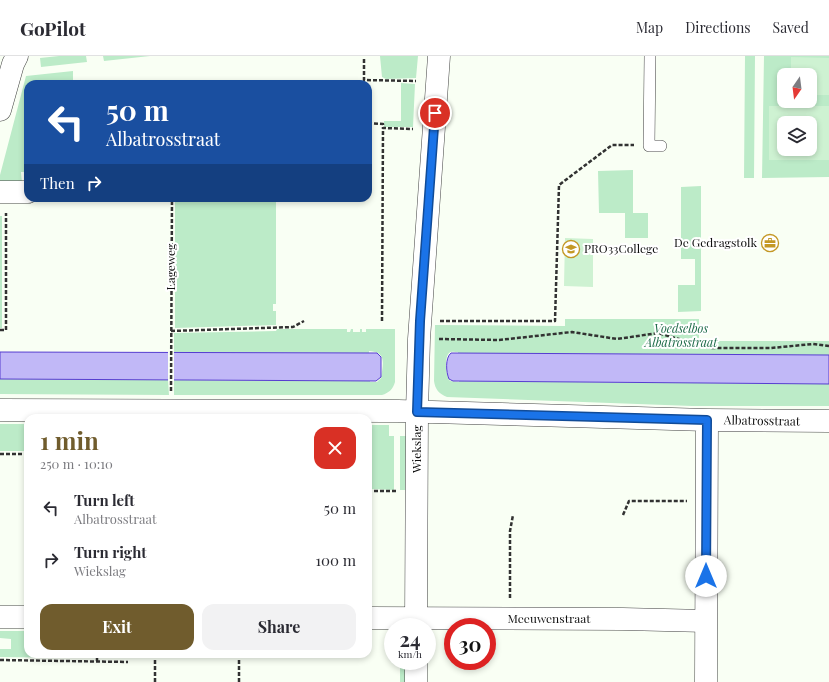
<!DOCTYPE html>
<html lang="en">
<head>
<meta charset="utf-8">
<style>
	:root { --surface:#fff; --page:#f2f2f3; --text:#2b2b33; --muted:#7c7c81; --line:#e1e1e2; --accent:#705c2d }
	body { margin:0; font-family:"Playfair Display",serif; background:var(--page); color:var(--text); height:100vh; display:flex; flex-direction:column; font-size:15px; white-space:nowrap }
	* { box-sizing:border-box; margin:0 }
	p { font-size:13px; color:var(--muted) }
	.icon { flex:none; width:22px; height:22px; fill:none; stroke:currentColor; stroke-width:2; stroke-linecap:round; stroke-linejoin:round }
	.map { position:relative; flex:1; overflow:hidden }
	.panel { position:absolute; left:24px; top:358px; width:348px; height:244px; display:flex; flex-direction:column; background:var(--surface); border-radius:12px; box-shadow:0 2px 6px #0003 }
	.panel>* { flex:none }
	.hud { position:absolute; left:24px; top:24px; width:348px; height:122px; border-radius:12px; box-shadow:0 2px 6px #0003; background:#1a4fa0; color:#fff; overflow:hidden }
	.needle { width:26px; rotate:194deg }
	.buttons { position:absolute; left:777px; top:12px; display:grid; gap:8px }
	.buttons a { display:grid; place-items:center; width:40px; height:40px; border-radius:8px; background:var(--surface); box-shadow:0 2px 6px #0003; font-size:20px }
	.speed { position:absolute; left:384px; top:562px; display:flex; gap:8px; font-size:20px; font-weight:700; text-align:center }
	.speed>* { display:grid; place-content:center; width:52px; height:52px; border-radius:50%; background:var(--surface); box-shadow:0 2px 6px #0003; line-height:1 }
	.speed small { font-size:10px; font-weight:400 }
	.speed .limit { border:6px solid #d22; background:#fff; color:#111 }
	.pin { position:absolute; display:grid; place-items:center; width:34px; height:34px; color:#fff; margin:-17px; border:2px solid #fff; border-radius:50%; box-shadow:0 1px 4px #0007 }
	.me { position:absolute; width:44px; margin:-22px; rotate:0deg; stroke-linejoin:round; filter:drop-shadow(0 0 3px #0008) }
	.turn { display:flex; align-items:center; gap:14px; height:84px; padding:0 16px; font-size:18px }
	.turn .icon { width:52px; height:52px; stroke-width:2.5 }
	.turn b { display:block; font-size:28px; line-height:34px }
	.then { display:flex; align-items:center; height:38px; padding:0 16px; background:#0003; gap:8px; font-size:15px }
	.round { display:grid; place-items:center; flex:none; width:42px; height:42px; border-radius:12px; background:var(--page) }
	.overview { display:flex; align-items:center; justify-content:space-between; height:68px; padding:0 16px }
	h1 { font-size:24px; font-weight:700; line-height:30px; color:var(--accent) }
	.cta { display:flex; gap:8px; margin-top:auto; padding:8px 16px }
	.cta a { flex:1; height:46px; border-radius:12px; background:var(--accent); color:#fff; font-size:16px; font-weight:700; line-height:46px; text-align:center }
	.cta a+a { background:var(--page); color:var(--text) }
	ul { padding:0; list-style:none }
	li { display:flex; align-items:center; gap:12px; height:52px; padding:0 16px }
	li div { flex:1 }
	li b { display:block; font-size:15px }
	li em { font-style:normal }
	header { display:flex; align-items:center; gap:24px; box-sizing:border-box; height:56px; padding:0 20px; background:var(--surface); border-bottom:1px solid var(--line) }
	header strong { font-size:19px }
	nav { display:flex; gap:22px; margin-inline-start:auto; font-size:14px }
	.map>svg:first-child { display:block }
	.green { fill:#bcebc8; fill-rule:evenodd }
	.pitch { fill:#cef2d2; fill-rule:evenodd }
	.water { fill:#c1b8f7; stroke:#563dd0 }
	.pier { fill:#f9fff4 }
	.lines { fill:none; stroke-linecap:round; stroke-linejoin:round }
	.service-casing { stroke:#434343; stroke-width:12 }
	.minor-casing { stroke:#434343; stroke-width:23 }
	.tertiary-casing { stroke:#434343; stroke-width:23 }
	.path { stroke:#323232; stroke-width:2.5; stroke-dasharray:4 2; stroke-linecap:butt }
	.service { stroke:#fff; stroke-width:11 }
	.minor { stroke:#fff; stroke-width:22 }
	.tertiary { stroke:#fff; stroke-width:22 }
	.route-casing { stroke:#114b97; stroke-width:10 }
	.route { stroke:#1a73e8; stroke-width:7 }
	.labels { text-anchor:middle; stroke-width:4; stroke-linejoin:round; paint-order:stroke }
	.poi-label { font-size:12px; fill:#101010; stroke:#fff; text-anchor:end }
	.street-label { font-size:12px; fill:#101010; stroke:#fff }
	.park-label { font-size:12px; font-style:italic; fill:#1e6b49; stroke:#fff }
</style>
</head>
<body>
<header>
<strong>GoPilot</strong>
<nav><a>Map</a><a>Directions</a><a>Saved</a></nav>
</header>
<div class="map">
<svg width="829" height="626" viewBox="0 0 829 626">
	<rect width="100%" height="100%" fill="#f9fff4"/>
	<!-- green -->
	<path class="green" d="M59,0H86L87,6L41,11L40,2Z
		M103,0H150L104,5Z
		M380,0H418L416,22L386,23L382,21Z
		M745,0H755L754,122H744Z
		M764,0H829V121L762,122ZM784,19H810V45H784ZM784,67H810V93H784Z
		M73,15V28H28V116H21L22,127L0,128V119L26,20Z
		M401,27L415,28L413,71H384V65H401Z
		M633,114V157H648V182H625V157H599L598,115Z
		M701,130V255L678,256V229H695V203H681V131Z
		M175,142H276V248H273V255H276V269L175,272Z
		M0,160H2V272H0Z
		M565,263H699V285H829V299L458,297V296C455,296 451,295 449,297C444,302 446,321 450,325L459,326V325L829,328V350H692L447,341C439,338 435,333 434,325L435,269L565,270Z
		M277,273H347V276H350L351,273H353V276H360V273H362V276H366V273H395V326C393,333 389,337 382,339H174V324L370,325V326H377L381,322C383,308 387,296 369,295V297L174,296V277L276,275Z
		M0,323L168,324L169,339L0,338Z
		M0,368H28V395H0Z
		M371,369H389V380H394V434L371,433Z
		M400,380H406V434H400Z
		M0,575H28V598H83V602L0,601V593H11V583L0,582Z
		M400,605H406L405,626H400Z"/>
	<!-- pitch -->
	<path class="pitch" d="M791,1L829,2V39H810V19H791Z
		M769,50H829V104H769ZM784,67H810V93H784Z
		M565,182L593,183V231L564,230Z"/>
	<!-- water -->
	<path class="water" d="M0,296L377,297L381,301V321L376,325L0,323Z
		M451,297L829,299V328L453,325L449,323C446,316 445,302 451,297Z"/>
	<!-- pier -->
	<path class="pier" d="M168,294H174V326H168Z"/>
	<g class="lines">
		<!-- service casing -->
		<g class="service-casing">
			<path id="service" d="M650,0L649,90H661"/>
		</g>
		<!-- minor casing -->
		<g class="minor-casing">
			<path id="minor" d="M0,136H28
				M0,354L398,355L707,364L829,365
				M0,561H28
				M368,562L623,563L706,565
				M416,571L417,356L419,283L439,0
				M416,626V605
				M706,626L707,364"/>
		</g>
		<!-- tertiary casing -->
		<g class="tertiary-casing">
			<path id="tertiary" d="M0,54L13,8L17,0"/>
		</g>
		<!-- path -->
		<path class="path" d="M364,3V24L416,25
			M368,67L383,68V72L413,73
			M382,265L383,72
			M440,265H555L559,129L612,89H634
			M0,274H6V157
			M171,275L293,271L304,265
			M439,283L499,284L572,276L617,283L658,277L710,292H771L813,288L829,290
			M171,335L172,142
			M0,398H28
			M368,435H396
			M623,459L629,445H687
			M510,542V475L513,459
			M239,598V626
			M0,604L128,606
			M97,605V598
			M155,626V598"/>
		<!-- service -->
		<use href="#service" class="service"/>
		<!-- minor -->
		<use href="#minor" class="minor"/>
		<!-- tertiary -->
		<use href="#tertiary" class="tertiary"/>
	</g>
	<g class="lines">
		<!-- route casing -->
		<g class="route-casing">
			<path id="route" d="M435,57L420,265L417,356L707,364L706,520"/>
		</g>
		<!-- route -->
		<use href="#route" class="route"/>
	</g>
	<!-- icons -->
	<defs>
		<g id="office-ring" transform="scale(0.9)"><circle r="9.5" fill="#fff" stroke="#c49825" stroke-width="1.5"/><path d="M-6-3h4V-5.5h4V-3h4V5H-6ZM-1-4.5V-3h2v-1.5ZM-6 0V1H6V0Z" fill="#c49825"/></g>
		<g id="school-ring" transform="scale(0.9)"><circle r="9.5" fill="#fff" stroke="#c49825" stroke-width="1.5"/><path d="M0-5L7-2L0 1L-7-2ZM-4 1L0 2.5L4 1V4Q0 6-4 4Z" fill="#c49825"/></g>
	</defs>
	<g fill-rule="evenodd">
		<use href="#office-ring" x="770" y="187"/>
		<use href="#school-ring" x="571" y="193"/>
	</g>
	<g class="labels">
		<!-- poi labels -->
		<g class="poi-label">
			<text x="757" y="191">De Gedragstolk</text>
			<text x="584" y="197" text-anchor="start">PRO33College</text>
		</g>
		<!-- street labels -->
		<g class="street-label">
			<text transform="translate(171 211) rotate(-90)" y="4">Lageweg</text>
			<text transform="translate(762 365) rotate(1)" y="4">Albatrosstraat</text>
			<text transform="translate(417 393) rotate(-90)" y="4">Wiekslag</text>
			<text x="549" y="567">Meeuwenstraat</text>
		</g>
		<!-- park labels -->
		<g class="park-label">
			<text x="681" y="277">Voedselbos<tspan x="681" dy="14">Albatrosstraat</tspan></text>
		</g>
	</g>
</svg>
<div class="buttons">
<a><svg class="needle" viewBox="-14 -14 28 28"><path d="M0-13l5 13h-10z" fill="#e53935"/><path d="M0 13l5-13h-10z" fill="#7c7c81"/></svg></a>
<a><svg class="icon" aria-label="layers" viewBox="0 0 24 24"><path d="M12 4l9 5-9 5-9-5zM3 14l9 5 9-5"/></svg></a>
</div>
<div class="speed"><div>24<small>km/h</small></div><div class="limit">30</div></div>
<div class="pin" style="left:435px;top:57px;background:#d93025"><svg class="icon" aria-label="arrive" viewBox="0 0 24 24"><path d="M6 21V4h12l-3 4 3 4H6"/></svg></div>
<svg class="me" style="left:706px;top:520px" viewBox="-20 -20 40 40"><circle r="19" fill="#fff"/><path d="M0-13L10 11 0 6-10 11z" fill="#1a73e8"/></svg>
<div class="hud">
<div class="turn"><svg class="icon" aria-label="left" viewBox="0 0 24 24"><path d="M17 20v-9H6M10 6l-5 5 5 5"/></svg><div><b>50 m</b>Albatrosstraat</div></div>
<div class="then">Then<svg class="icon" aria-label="right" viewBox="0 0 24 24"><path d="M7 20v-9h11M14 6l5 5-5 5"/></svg></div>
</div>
<section class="panel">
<div class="overview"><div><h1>1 min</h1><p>250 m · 10:10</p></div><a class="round" style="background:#d93025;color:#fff"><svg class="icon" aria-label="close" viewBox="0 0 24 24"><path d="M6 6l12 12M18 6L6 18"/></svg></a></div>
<ul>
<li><svg class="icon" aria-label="left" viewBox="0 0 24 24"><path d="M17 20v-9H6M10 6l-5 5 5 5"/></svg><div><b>Turn left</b><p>Albatrosstraat</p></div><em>50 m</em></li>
<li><svg class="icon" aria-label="right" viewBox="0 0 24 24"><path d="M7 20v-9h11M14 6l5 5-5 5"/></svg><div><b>Turn right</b><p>Wiekslag</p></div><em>100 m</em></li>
</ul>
<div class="cta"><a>Exit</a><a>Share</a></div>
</section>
</div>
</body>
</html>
